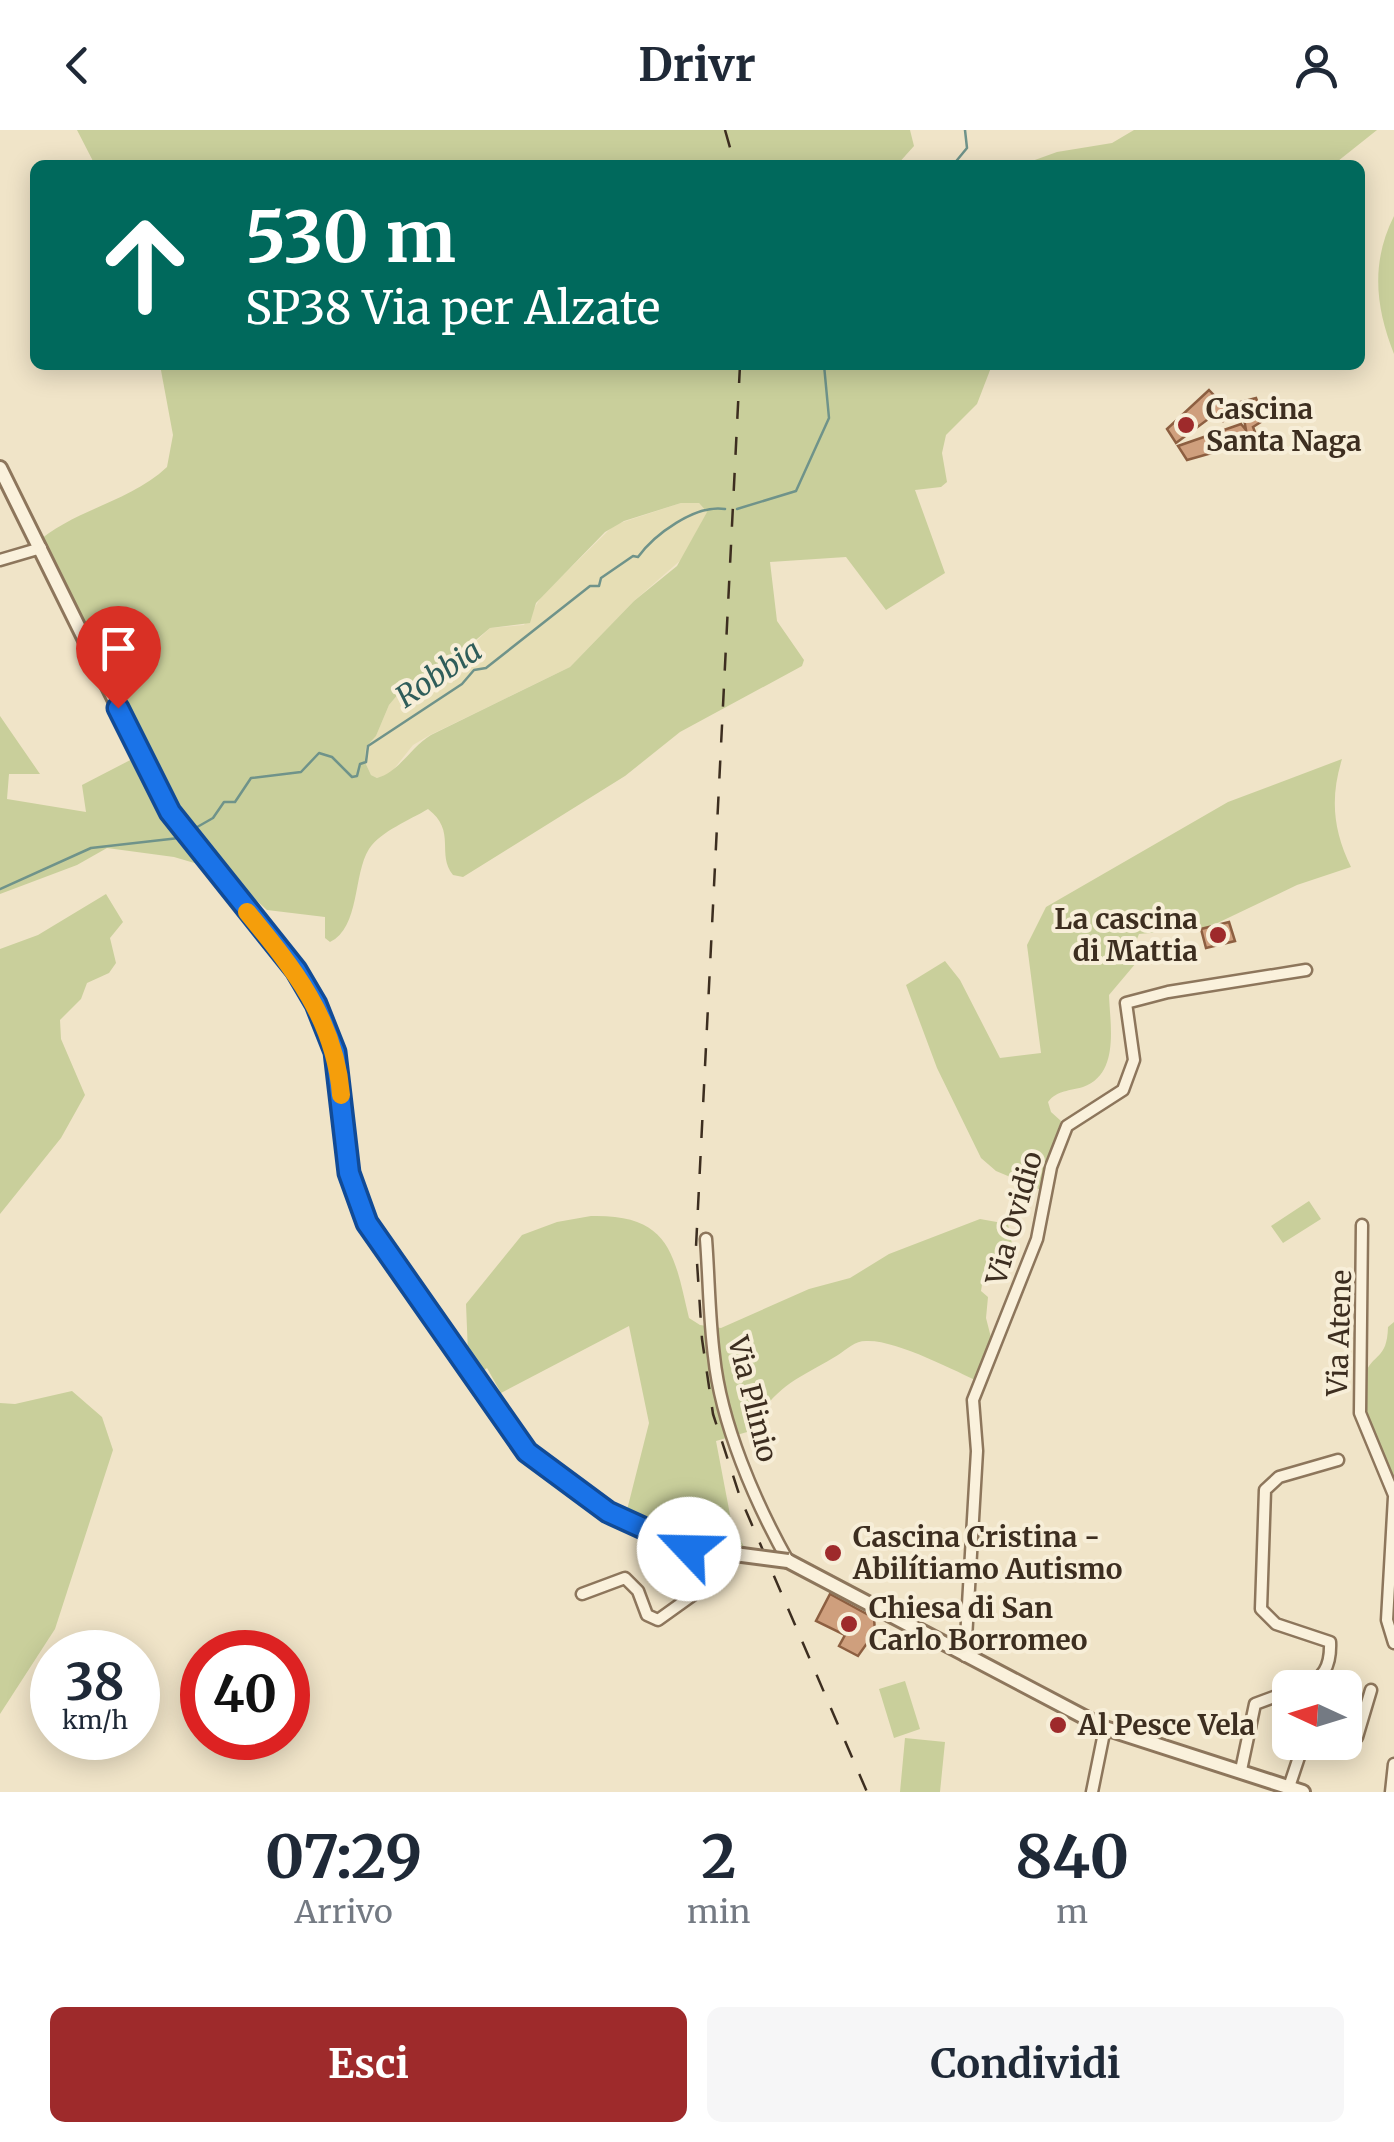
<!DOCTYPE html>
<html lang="it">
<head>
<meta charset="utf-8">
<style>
	:root { --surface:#fff; --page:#f6f6f7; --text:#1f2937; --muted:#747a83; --accent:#9e2a2b }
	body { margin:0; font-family:Merriweather,serif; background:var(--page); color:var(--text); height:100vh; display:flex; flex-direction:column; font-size:38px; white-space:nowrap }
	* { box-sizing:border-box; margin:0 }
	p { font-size:32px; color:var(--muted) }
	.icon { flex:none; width:55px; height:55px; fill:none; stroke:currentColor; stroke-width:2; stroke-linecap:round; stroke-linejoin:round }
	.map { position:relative; height:1662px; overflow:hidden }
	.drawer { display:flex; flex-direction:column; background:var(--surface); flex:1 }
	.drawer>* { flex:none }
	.guide { position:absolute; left:30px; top:30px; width:1335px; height:210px; border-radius:15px; box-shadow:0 5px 25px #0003; background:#00695c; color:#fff; overflow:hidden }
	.needle { width:65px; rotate:274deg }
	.tools { position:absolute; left:1272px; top:1540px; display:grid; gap:20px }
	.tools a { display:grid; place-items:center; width:90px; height:90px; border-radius:15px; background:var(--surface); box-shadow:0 5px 25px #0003; font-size:50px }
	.speed { position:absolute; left:30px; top:1500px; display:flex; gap:20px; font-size:50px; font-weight:700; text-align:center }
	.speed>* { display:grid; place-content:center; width:130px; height:130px; border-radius:50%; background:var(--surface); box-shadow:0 5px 25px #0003; line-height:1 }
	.speed small { font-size:25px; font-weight:400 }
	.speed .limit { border:15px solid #d22; background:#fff; color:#111 }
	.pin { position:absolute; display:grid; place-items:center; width:85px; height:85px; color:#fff; margin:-102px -42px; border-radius:50% 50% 50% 0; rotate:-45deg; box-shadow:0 0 10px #0007 }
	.pin .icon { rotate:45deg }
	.me { position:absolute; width:110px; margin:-55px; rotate:294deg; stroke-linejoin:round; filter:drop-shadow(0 0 8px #0008) }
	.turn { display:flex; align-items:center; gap:35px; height:210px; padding:0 50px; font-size:45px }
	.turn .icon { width:130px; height:130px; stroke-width:2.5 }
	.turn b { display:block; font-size:70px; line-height:85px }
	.eta { display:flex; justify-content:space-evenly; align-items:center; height:170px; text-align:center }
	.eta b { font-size:60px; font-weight:700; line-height:70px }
	.button { display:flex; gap:20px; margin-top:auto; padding:20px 50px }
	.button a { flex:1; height:115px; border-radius:15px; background:var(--accent); color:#fff; font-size:40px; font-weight:700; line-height:115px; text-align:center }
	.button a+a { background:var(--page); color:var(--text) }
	header { display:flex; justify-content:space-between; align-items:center; height:130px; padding:0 50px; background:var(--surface); font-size:45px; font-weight:700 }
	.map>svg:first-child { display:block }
	.farmland { fill:#e6deb5 }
	.green { fill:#c9cf9b; fill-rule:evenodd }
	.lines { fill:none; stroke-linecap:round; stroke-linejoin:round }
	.stream { stroke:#6f938a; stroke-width:2.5 }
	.building { fill:#cf9f7d; stroke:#8d5f41; stroke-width:2.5 }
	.minor-casing { stroke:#8d765c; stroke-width:15 }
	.tertiary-casing { stroke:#8d765c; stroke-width:18 }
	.minor { stroke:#faf1dc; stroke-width:10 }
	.tertiary { stroke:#faf1dc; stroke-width:12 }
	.rail { stroke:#3d2e20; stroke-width:2.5; stroke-dasharray:18 18; stroke-linecap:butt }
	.tertiary-bridge-casing { stroke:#8d765c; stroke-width:18; stroke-linecap:butt }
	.tertiary-bridge { stroke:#faf1dc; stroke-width:12 }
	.route-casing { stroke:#114b97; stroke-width:25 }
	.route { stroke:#1a73e8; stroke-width:18 }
	.slow { stroke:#f59e0b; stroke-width:18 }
	.poi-dot { fill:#9e2a2b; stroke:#f7eed8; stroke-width:4 }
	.labels { text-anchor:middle; stroke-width:8; stroke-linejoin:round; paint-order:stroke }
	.poi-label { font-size:28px; font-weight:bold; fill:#3d2e20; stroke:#f7eed8; text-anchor:start }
	.street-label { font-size:28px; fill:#3d2e20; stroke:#f7eed8 }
	.water-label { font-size:30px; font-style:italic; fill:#2f5d5a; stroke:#f7eed8 }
</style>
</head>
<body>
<header><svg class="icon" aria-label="back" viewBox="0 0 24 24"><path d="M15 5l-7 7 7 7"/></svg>Drivr<svg class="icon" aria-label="person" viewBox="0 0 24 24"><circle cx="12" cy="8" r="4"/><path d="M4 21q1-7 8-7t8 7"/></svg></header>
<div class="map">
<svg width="1394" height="1662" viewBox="0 0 1394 1662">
	<rect width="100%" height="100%" fill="#f0e4c8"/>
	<!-- farmland -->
	<path class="farmland" d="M681,373H699L707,382L682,429L634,471L570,537L430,605L413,615L390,644L377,648L371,645L365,632L366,617L376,606L389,575L405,556L469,518L490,498L524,495L541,467L614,395Z"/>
	<!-- green -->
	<path class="green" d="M77,0H910L914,16L897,35H95Z
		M1134,0H1377L1333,35H1021L1057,22L1112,13Z
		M1394,86V224C1375,176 1371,132 1394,86Z
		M160,235H992L977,274L946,305L942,323L947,352L941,357L915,360L945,443L886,480L846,427L770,432L777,491L804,530L802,536L680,602L625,646L463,747L453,745C436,724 457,701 428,679C410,690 381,701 369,719C353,744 360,798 330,812L325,808V787L267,780L225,742L174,727L107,718L77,735L0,764V586L40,644H9L7,669L86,682L82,655L140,625L34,415C73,379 129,373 167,337L173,305ZM681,373H699L707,382L677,436L634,471L570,537L431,605C411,617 399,642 377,648L371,645L365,632L366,617L376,606L389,575L405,556L446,535L490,498L530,493L536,473L605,402L624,391Z
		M1342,629C1330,668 1333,700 1351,737L1297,755L1207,798L1139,804L1135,814L1136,833L1109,865C1110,895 1120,944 1083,957C1070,961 1057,960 1048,972L1051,982L1061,991L1049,1024L1043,1061L996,1041L981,1028L937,938L906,855L945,831L960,850L1000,928L1041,923L1027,815L1046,777L1228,672Z
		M106,764L123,792L110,808L116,833L109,843L87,853L81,869L60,890L61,909L85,965L61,1008L0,1084V819L38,805Z
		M1309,1071L1321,1089L1283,1113L1271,1096Z
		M591,1086C671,1084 674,1125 689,1188L700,1195L721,1198L809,1159L850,1148L889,1124L980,1089L1008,1094L1012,1114L1003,1126L985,1135L981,1161L988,1167L986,1188L996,1227L982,1253C955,1241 895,1209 866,1211C855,1211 847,1219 838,1225C804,1246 769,1257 754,1300L716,1311L731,1390L747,1423L673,1403L627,1380L649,1293L629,1196L501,1263L487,1238L483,1241L468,1223L466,1174L522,1105L557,1092Z
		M1394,1192V1352C1380,1322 1352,1280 1364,1246C1373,1222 1387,1231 1388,1197Z
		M72,1261L102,1287L113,1320L55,1499L0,1584V1273L15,1274Z
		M905,1551L920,1599L894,1608L879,1559Z
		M905,1608L945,1612L940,1662H900Z"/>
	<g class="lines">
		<!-- stream -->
		<path class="stream" d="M953,35L967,18L965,0
			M737,379L796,361L829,288L824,235
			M192,700L213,688L224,672H235L251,648L301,642L319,623L332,627L352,647L357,646L360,634L366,632L368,616L462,554L474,540L486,538L590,456H599L601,448L633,426L638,427C654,405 695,374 725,379
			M0,759L91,718L179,708"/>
	</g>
	<!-- building -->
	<path class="building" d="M1209,260L1231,283L1223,291L1215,284L1176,313L1167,299Z
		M1256,268L1264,290L1253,297L1258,310L1187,330L1178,316L1241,294L1246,300L1241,272Z
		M1229,792L1235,811L1206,818L1201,799Z
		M830,1464L874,1488L875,1502L858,1526L839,1516L845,1505L816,1491Z"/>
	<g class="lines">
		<!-- minor casing -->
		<g class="minor-casing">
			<path id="minor" d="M0,430L41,418
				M1362,1095L1360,1283L1394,1365
				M706,1109C709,1148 709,1187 714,1226C721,1294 755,1372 788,1431
				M1394,1367L1387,1490L1394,1513
				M582,1464L625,1448L638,1461L647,1485L658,1490L718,1447L706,1421
				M965,1526L977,1321L973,1270L1037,1109L1051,1037L1067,996L1123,960L1134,930L1126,873L1168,862L1306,840
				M1301,1558C1324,1549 1331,1536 1330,1512L1276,1494L1261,1479L1265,1360L1279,1347L1338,1330
				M1345,1604L1357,1607L1371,1560
				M1241,1640L1255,1574L1290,1561
				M1289,1657L1304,1612
				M1092,1662L1105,1598
				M1391,1662L1394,1634"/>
		</g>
		<!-- tertiary casing -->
		<g class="tertiary-casing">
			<path id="tertiary" d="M0,338L170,682L295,840L316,874L335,922L349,1043L367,1093L527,1322L608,1382L689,1419L742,1425
				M788,1431L1105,1598L1303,1662"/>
		</g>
		<!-- minor -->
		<use href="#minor" class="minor"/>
		<!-- tertiary -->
		<use href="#tertiary" class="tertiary"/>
		<!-- rail -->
		<path class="rail" d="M725,0L735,35
			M740,235L696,1117L702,1209L713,1284L740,1367L867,1662"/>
		<!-- tertiary-bridge casing -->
		<g class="tertiary-bridge-casing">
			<path id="tertiary-bridge" d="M742,1425L788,1431"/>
		</g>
		<!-- tertiary-bridge -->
		<use href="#tertiary-bridge" class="tertiary-bridge"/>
	</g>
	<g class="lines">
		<!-- route casing -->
		<g class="route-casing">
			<path id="route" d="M118,578L170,682L296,840L316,874L335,922L349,1043L367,1093L527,1322L608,1382L689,1419"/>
		</g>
		<!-- route -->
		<use href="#route" class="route"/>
		<!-- slow -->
		<path class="slow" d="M247,782C293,838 335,889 341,965"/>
	</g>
	<!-- markers -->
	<g class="poi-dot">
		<circle cx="1186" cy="295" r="10"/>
		<circle cx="1218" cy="805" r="10"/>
		<circle cx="833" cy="1423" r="10"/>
		<circle cx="849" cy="1494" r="10"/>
		<circle cx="1058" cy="1595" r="10"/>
	</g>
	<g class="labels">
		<!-- poi labels -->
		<g class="poi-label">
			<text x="1206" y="289">Cascina<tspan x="1206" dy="32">Santa Naga</tspan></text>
			<text x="1198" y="799" text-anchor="end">La cascina<tspan x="1198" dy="32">di Mattia</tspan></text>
			<text x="853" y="1417">Cascina Cristina -<tspan x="853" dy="32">Abilítiamo Autismo</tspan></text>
			<text x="869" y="1488">Chiesa di San<tspan x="869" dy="32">Carlo Borromeo</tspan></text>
			<text x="1078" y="1605">Al Pesce Vela</text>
		</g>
		<!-- street labels -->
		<g class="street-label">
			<text transform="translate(1014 1088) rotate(-74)" y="10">Via Ovidio</text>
			<text transform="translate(1339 1203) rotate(-88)" y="10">Via Atene</text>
			<text transform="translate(753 1269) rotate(76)" y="10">Via Plinio</text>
		</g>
		<!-- water labels -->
		<g class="water-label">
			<text transform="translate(439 544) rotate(-34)" y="10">Robbia</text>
		</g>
	</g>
</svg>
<div class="tools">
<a><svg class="needle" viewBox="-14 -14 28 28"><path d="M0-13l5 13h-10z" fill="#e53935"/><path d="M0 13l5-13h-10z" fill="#747a83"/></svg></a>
</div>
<div class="speed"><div>38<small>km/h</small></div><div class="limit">40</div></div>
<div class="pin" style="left:118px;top:578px;background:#d93025"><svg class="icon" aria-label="arrive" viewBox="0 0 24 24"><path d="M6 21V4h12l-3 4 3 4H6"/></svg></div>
<svg class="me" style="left:689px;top:1419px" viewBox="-20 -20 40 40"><circle r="19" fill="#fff"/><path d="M0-13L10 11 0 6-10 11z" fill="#1a73e8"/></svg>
<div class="guide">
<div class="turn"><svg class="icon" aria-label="ahead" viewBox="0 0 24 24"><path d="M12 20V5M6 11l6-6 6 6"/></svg><div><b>530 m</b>SP38 Via per Alzate</div></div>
</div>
</div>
<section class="drawer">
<div class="eta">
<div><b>07:29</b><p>Arrivo</p></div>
<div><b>2</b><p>min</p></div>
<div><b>840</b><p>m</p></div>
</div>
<div class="button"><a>Esci</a><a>Condividi</a></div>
</section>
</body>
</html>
